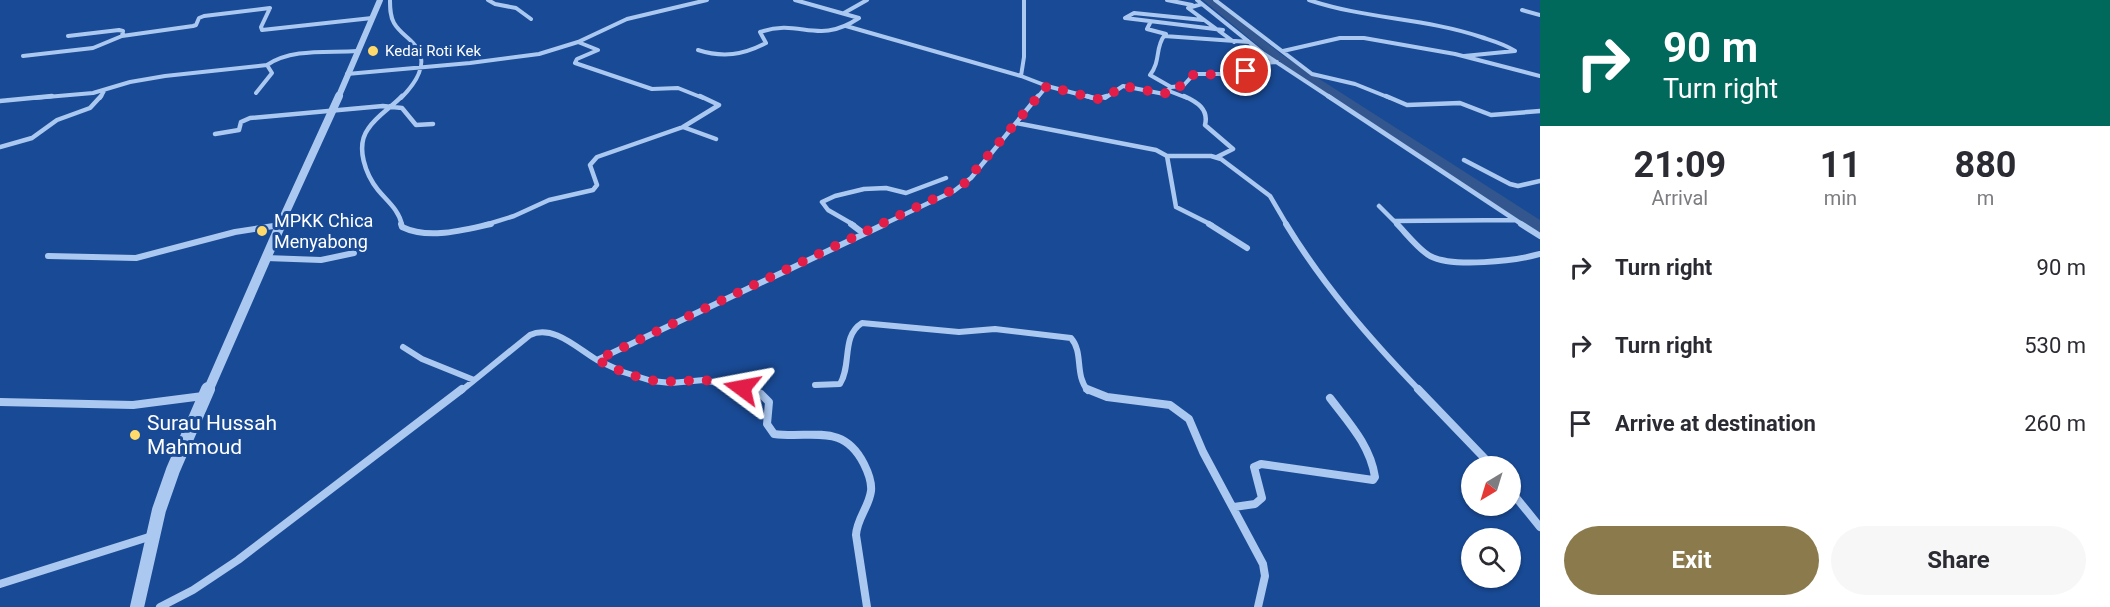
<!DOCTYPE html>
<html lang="en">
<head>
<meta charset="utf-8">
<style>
	:root { --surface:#fff; --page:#f7f7f7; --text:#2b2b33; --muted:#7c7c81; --accent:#8a7a4c }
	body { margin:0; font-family:Roboto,sans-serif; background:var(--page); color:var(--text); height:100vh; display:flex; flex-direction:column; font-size:22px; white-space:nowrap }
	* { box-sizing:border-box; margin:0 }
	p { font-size:20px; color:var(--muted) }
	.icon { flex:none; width:33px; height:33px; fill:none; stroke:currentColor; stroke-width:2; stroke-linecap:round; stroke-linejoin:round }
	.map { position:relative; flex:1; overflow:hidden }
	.side { display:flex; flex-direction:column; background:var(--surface); width:570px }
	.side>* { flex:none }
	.hud { background:#00695c; color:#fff; overflow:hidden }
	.needle { width:39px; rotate:218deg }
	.fabs { position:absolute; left:1461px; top:456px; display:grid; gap:12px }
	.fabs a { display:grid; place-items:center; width:60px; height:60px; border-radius:50%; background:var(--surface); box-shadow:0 2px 4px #0004; font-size:30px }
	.pin { position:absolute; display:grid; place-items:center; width:51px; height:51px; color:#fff; margin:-26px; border:3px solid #fff; border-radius:50%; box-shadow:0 2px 6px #0007 }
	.me { position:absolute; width:66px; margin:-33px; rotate:283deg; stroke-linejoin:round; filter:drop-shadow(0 0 4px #0008) }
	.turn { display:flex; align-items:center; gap:21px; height:126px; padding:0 24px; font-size:27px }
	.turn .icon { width:78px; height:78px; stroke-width:2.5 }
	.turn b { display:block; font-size:42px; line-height:51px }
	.eta { display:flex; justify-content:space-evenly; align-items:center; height:102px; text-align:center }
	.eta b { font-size:36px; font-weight:700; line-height:42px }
	.cta { display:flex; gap:12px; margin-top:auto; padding:12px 24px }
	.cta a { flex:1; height:69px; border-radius:36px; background:var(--accent); color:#fff; font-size:24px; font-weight:700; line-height:69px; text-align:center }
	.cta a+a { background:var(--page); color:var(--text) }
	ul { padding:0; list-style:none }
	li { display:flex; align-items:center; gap:18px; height:78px; padding:0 24px }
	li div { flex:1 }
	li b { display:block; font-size:22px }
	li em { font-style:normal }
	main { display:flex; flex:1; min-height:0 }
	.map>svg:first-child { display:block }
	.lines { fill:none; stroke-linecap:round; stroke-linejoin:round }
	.river { fill:#32568d; fill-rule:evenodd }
	.minor-far3 { stroke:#abc8f0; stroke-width:4 }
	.minor-far2 { stroke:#abc8f0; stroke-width:4.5 }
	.minor-far1 { stroke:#abc8f0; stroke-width:6 }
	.minor { stroke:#abc8f0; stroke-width:8 }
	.tertiary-far3 { stroke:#abc8f0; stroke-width:6 }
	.tertiary-far2 { stroke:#abc8f0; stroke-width:8 }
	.tertiary-far1 { stroke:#abc8f0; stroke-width:10 }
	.tertiary { stroke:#abc8f0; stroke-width:14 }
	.route { stroke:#e11d48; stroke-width:10; stroke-dasharray:0 18 }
	.poi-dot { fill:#ffda6a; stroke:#194a95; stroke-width:2 }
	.labels { text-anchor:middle; stroke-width:6; stroke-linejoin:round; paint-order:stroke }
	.far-poi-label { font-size:15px; fill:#fff; stroke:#194a95; text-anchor:start }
	.poi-label { font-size:18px; fill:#fff; stroke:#194a95; text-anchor:start }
	.near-poi-label { font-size:21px; fill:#fff; stroke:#194a95; text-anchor:start }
</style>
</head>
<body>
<main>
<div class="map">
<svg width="1540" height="607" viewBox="0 0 1540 607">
	<rect width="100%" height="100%" fill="#194a95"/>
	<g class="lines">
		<!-- river -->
		<path class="river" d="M1203,0H1214L1282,55L1540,220V233L1534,232L1274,59Z"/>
		<!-- minor-far3 -->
		<path class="minor-far3" d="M390,0C390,8 390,16 394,23C399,32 408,37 414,44C431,62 415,84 401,98
			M488,0L495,4L516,8L531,19
			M1167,0L1192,5
			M1197,0L1264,54L1331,98
			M1215,0L1312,74L1355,84L1390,98
			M1309,0C1365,19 1425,18 1481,37C1493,41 1505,44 1515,51L1464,56
			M1202,4L1188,8L1234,42
			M270,8L261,27L262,30L372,18
			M1522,10L1540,15
			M844,13L867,0
			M1203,20L1134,13L1125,18L1223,30
			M1150,23L1147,29L1166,34
			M846,26L1021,76L1047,86L1037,98
			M68,36L119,30L123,31L122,36
			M578,42L598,50L577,59L575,63L652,89L678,88L703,98
			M698,50C723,58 743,55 766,43L760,32C801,18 817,46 859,18L795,0
			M1283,51L1340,38H1364L1455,54L1540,76
			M23,56L93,48L122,36L193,26L196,25L199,18L204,16L270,8
			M347,74L470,63L539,54L578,42L627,19L707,0
			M1021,76L1024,57V0
			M1047,86L1093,98
			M1171,87L1183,86L1194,74H1241L1260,63L1277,62
			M1169,91L1187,98
			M256,93L272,73L267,65C292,48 328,53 357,51
			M35,98L93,93L130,82L165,76L267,65
			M100,98L104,91
			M1105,98L1123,86L1164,94L1171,87L1150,75C1161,61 1155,48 1164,36L1249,42"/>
		<!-- minor-far2 -->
		<path class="minor-far2" d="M700,96L719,105L683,127L716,139
			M1087,96L1097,99L1107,96
			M1184,96C1197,102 1209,109 1205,125L1233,149L1217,157
			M1328,96L1523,225
			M1386,96L1407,105L1460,103L1491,115L1540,111
			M0,101L52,96
			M1016,123L1156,150L1167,156H1211L1221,159L1270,196L1287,225
			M215,134L239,130L241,122L250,118L383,106L402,108L416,125L433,124
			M0,147L32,138L57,120L90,108L101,96
			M1167,156L1176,207L1212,225
			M1464,160L1510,184L1518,186L1540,181
			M1379,206L1398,225
			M1395,221L1515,220
			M402,225C399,210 388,202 378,190C366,175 355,147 368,129C376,116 392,107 402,96
			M485,225L514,216L549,200L593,190L597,185L590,165L597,157L683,127
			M854,225L828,210L822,202L835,196L864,189L886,188L906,193L946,178
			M882,225L954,191L971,178L1038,96"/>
		<!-- minor-far1 -->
		<path class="minor-far1" d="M401,224L402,227C429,240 463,230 491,224
			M851,224L863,233
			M1209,224L1247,248
			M1286,224C1323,285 1370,339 1420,391
			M1397,224C1406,233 1418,249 1430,256C1453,268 1515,261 1540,254
			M1521,224L1540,236
			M48,256L136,258L235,232L280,225
			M266,258L321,260L354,253
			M403,347L422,359L474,380
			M597,360L623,372L652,381L671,383L704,380L754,391
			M815,385L840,384C852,365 841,336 862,323L959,332L995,329L1071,338C1084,353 1074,374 1088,391
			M461,391L530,335C553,324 577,348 597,360L885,224"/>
		<!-- minor -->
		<path class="minor" d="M749,389L761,394L769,402L767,424L774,434C812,439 843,422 864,464C868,472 872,482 871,491C869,507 857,518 856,535L867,607
			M1087,389L1107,397L1170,405L1189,419L1203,452L1263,564L1265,576L1258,607
			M1418,389L1492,466
			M0,402L133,405L203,396
			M1510,490L1540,527
			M1234,507L1255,504L1262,498L1254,467L1261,464L1373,480L1375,477C1370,445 1349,423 1330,398
			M0,584L152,536
			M160,607L193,590L238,560L462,389"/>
		<!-- tertiary-far3 -->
		<path class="tertiary-far3" d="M338,98L380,0"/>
		<!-- tertiary-far2 -->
		<path class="tertiary-far2" d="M280,225L339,96"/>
		<!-- tertiary-far1 -->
		<path class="tertiary-far1" d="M208,391L281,224"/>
		<!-- tertiary -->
		<path class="tertiary" d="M137,607L159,510L173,470L208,389"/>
	</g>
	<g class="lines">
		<!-- route -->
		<path class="route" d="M742,388L705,380L659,382L627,374L597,360L963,185L1047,86L1097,99L1105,98L1123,86L1164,94L1169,91L1171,87L1183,86L1194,74L1231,75L1246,71"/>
	</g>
	<!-- markers -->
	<g class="poi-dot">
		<circle cx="373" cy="51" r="6"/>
		<circle cx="262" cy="231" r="6"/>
		<circle cx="135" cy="435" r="6"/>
	</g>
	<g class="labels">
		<!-- far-poi labels -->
		<g class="far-poi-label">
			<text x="385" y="56">Kedai Roti Kek</text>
		</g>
		<!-- poi labels -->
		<g class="poi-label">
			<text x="274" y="227">MPKK Chica<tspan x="274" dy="21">Menyabong</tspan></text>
		</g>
		<!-- near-poi labels -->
		<g class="near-poi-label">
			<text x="147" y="430">Surau Hussah<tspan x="147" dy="24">Mahmoud</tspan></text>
		</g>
	</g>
</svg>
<div class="fabs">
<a><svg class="needle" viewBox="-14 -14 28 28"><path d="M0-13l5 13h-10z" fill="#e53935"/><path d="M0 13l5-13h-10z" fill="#7c7c81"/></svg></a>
<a><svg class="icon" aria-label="search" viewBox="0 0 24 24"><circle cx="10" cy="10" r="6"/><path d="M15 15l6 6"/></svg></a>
</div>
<div class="pin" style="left:1246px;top:71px;background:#d93025"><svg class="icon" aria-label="arrive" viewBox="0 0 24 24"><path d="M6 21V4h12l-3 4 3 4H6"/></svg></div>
<svg class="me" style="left:742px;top:388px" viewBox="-20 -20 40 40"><path d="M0-17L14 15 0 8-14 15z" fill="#e11d48" stroke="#fff" stroke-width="4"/></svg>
</div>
<section class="side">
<div class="hud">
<div class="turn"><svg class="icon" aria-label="right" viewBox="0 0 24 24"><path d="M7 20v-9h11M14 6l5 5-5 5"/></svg><div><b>90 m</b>Turn right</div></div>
</div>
<div class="eta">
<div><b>21:09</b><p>Arrival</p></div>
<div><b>11</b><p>min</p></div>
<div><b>880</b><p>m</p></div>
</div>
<ul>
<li><svg class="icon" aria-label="right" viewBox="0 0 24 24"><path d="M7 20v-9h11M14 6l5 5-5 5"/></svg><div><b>Turn right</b></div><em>90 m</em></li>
<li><svg class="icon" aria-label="right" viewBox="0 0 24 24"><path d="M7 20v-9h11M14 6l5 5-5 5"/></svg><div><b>Turn right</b></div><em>530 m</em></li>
<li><svg class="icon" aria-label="arrive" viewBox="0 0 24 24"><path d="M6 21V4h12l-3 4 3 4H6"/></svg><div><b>Arrive at destination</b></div><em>260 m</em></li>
</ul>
<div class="cta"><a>Exit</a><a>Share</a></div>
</section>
</main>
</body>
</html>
